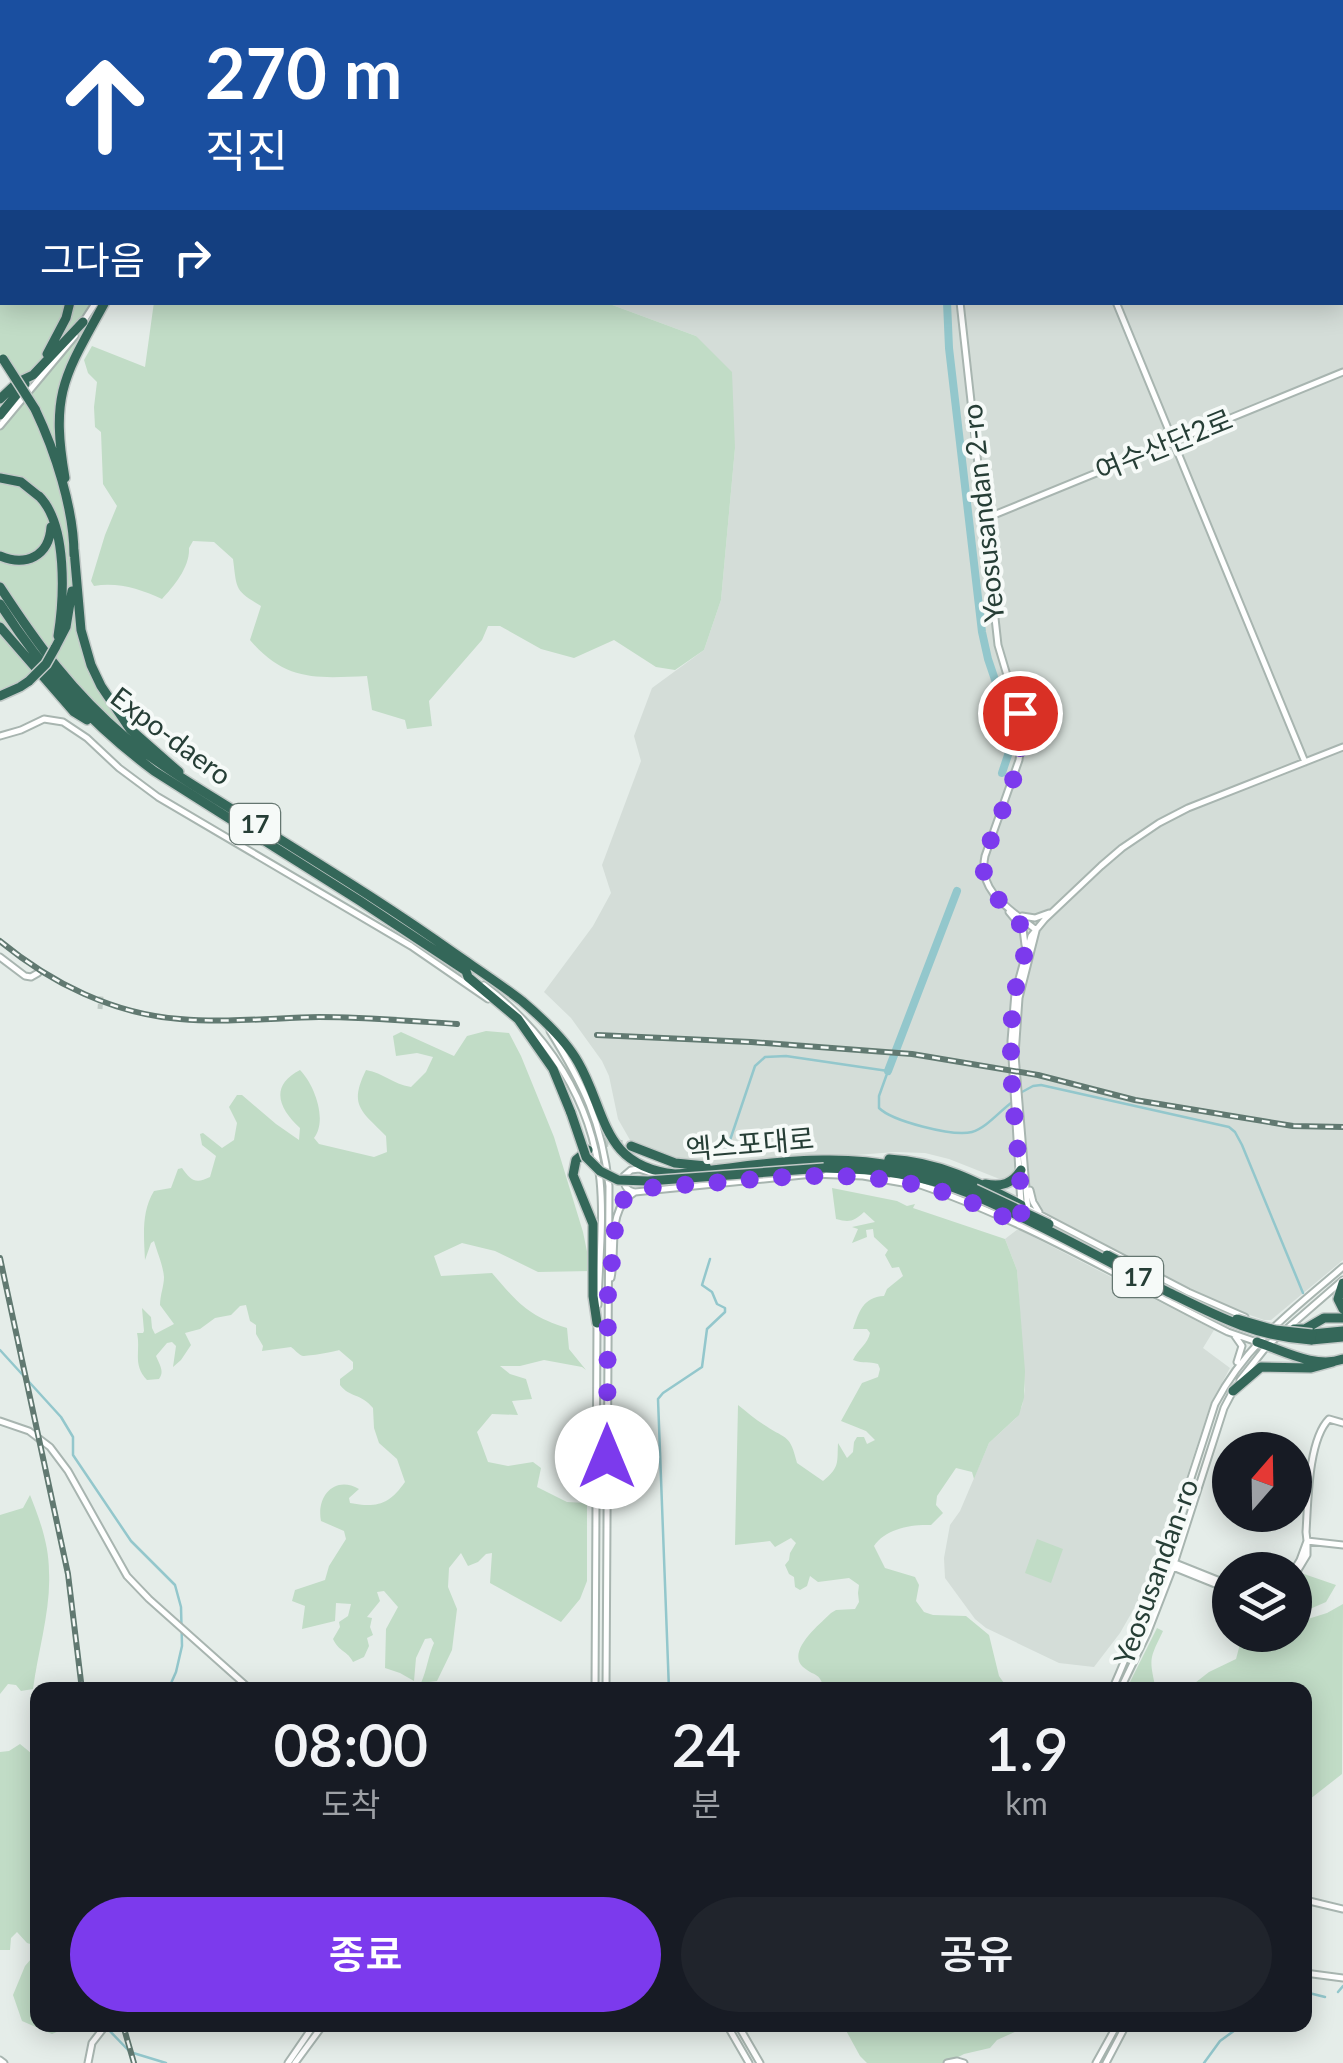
<!DOCTYPE html>
<html lang="ko">
<head>
<meta charset="utf-8">
<style>
	:root { --surface:#171b24; --page:#20242c; --text:#f1f3f6; --muted:#9ea1a6; --accent:#7c3aed }
	body { margin:0; font-family:Lato,"Noto Sans KR",sans-serif; background:var(--page); color:var(--text); height:100vh; display:flex; flex-direction:column; font-size:38px; white-space:nowrap }
	* { box-sizing:border-box; margin:0 }
	p { font-size:32px; color:var(--muted) }
	.icon { flex:none; width:55px; height:55px; fill:none; stroke:currentColor; stroke-width:2; stroke-linecap:round; stroke-linejoin:round }
	.map { position:relative; flex:1; overflow:hidden }
	.sheet { position:absolute; left:30px; top:1682px; width:1282px; height:350px; display:flex; flex-direction:column; background:var(--surface); border-radius:20px; box-shadow:0 5px 25px #0003 }
	.sheet>* { flex:none }
	.top-card { position:absolute; left:0px; top:0px; width:1345px; height:305px; box-shadow:0 5px 25px #0003; background:#1a4fa0; color:#fff; overflow:hidden }
	.needle { width:65px; rotate:20deg }
	.tools { position:absolute; left:1212px; top:1432px; display:grid; gap:20px }
	.tools a { display:grid; place-items:center; width:100px; height:100px; border-radius:50%; background:var(--surface); box-shadow:0 5px 25px #0003; font-size:50px }
	.pin { position:absolute; display:grid; place-items:center; width:85px; height:85px; color:#fff; margin:-42px; border:5px solid #fff; border-radius:50%; box-shadow:0 2px 10px #0007 }
	.me { position:absolute; width:110px; margin:-55px; rotate:0deg; stroke-linejoin:round; filter:drop-shadow(0 0 8px #0008) }
	.turn { display:flex; align-items:center; gap:35px; height:210px; padding:0 40px; font-size:45px }
	.turn .icon { width:130px; height:130px; stroke-width:2.5 }
	.turn b { display:block; font-size:70px; line-height:85px }
	.then { display:flex; align-items:center; height:95px; padding:0 40px; background:#0003; gap:20px; font-size:38px }
	.eta { display:flex; justify-content:space-evenly; align-items:center; height:170px; text-align:center }
	.eta b { font-size:60px; font-weight:600; line-height:70px }
	.action { display:flex; gap:20px; margin-top:auto; padding:20px 40px }
	.action a { flex:1; height:115px; border-radius:60px; background:var(--accent); color:#fff; font-size:40px; font-weight:600; line-height:115px; text-align:center }
	.action a+a { background:var(--page); color:var(--text) }
	.map>svg:first-child { display:block }
	.built { fill:#d4ddd8 }
	.green { fill:#c1dcc6 }
	.lines { fill:none; stroke-linecap:round; stroke-linejoin:round }
	.stream { stroke:#93c7cc; stroke-width:2.5 }
	.river { stroke:#93c7cc; stroke-width:8 }
	.minor-tunnel { stroke:#bfcac5; stroke-width:5; stroke-dasharray:5 2.5; stroke-linecap:butt }
	.highway-tunnel { stroke:#bfcac5; stroke-width:9; stroke-dasharray:9 4.5; stroke-linecap:butt }
	.minor-casing { stroke:#a8b5b0; stroke-width:9 }
	.highway-casing { stroke:#c2c9c7; stroke-width:12 }
	.minor { stroke:#fff; stroke-width:5 }
	.highway { stroke:#346759; stroke-width:9 }
	.rail-casing { stroke:#617971; stroke-width:6 }
	.rail { stroke:#f6faf8; stroke-width:2.5; stroke-dasharray:8; stroke-linecap:butt }
	.highway-bridge-casing { stroke:#c2c9c7; stroke-width:12; stroke-linecap:butt }
	.highway-bridge { stroke:#346759; stroke-width:9 }
	.route { stroke:#7c3aed; stroke-width:18; stroke-dasharray:0 32.4 }
	.labels { text-anchor:middle; stroke-width:8; stroke-linejoin:round; paint-order:stroke }
	.shield { fill:#f6faf8; stroke:#647670; stroke-width:2.5 }
	.shield-label { font-size:25px; font-weight:bold; fill:#263e36 }
	.street-label { font-size:28px; fill:#263e36; stroke:#f6faf8 }
</style>
</head>
<body>
<div class="map">
<svg width="1343" height="2063" viewBox="0 0 1343 2063">
	<rect width="100%" height="100%" fill="#e5ede9"/>
	<!-- built -->
	<path class="built" d="M735,0H1343V1260L1271,1320H1264L1244,1313L1184,1286L1045,1213L1039,1206L1035,1193L949,1159L925,1153L895,1152L712,1166H688L634,1147L618,1119L609,1076L602,1061L571,1018L544,992L593,926L611,893L602,865L641,761L634,736L652,688L704,650L721,600L735,448L696,336L607,303L1342,302V2H731Z
		M1018,1229L1214,1330L1203,1348L1230,1368L1211,1403L1155,1572L1120,1633L1094,1667L1059,1663L986,1628L975,1619L945,1578L944,1558L950,1525L960,1511L989,1443L1016,1418L1022,1406L1025,1390L1017,1270L1005,1239Z"/>
	<!-- green -->
	<path class="green" d="M253,0H693V2H256Z
		M2,280V302L105,303L74,358L59,404L77,604L91,665L130,729L118,743L39,672L0,696V399L16,378L0,354V283Z
		M154,302L607,303L696,336L732,372L735,448L721,600L704,650L675,670L656,667L614,640L574,658L541,649L500,626H488L482,640L429,701L432,726L407,729L405,720L372,710L367,676C317,678 286,682 250,640L261,606C234,590 237,589 233,559L214,542L193,541L189,548C190,567 174,586 162,599C140,589 118,582 94,586L91,581L105,535L117,506L103,484L101,432L95,427L94,407L97,382L88,373L84,360L92,346L145,367Z
		M486,1031L509,1033L521,1056L554,1137L583,1232L591,1271L538,1272L495,1251L462,1243L434,1256L441,1276L492,1273C518,1303 528,1316 567,1328L569,1349L586,1370L582,1367L544,1360L520,1366H500L510,1374L526,1379L532,1399L512,1401L518,1415L492,1414L477,1432L488,1462L508,1466L533,1462L541,1468L537,1487L567,1502L587,1503V1581L580,1599L561,1622L490,1583L492,1553L486,1554L478,1562L468,1566L461,1553L449,1568L448,1587L457,1609L452,1650L437,1681L421,1683C427,1670 428,1656 434,1643L431,1638L425,1639L416,1658L414,1681L400,1673L385,1668L386,1629L398,1607L384,1591L377,1592L380,1601L367,1617L372,1618L370,1627L373,1635L367,1638L369,1646L364,1657L353,1662C348,1651 339,1652 333,1639L340,1627L339,1622L348,1616L351,1604L336,1603L335,1621L302,1629L305,1606L292,1601L295,1590L325,1580L329,1566L346,1539L344,1531L321,1521C316,1496 335,1475 359,1489L349,1498L350,1503C376,1508 389,1505 405,1482L397,1459L379,1443L374,1428L373,1408C361,1393 350,1398 340,1385V1379L353,1369V1362L339,1350C334,1352 309,1356 303,1356C299,1355 294,1349 291,1347L262,1351L263,1346L256,1334V1325L250,1321L246,1305L240,1306L231,1315L215,1318L200,1329L185,1333L191,1345L181,1360L173,1367L176,1346L172,1342L167,1343L156,1356C159,1364 165,1371 159,1379L147,1380C132,1364 141,1351 137,1333H143L144,1331L142,1308L151,1317L152,1328L155,1334L174,1324L160,1305C160,1295 164,1286 164,1277C163,1265 157,1252 154,1241L151,1243L145,1260C144,1237 141,1212 154,1191L171,1188L178,1169L182,1168C191,1181 196,1184 210,1177L216,1156L202,1145L200,1134L203,1133L222,1148L234,1140L237,1123L229,1107L237,1095H242L276,1124L299,1140L300,1128C279,1109 269,1086 300,1070C314,1084 328,1120 314,1138L319,1144L374,1157L387,1152L386,1136C360,1110 349,1105 366,1070C384,1073 392,1084 411,1087L426,1072L433,1057L417,1053L396,1056L393,1036L401,1032L454,1056L467,1036Z
		M832,1188L897,1201L907,1206L915,1204L913,1208L1005,1239L1017,1270L1025,1371L1024,1398L1019,1415L989,1443L974,1479L972,1472L956,1468L937,1496L936,1505L943,1513L931,1525C911,1524 885,1529 874,1546L885,1568L915,1577L919,1585L916,1601L924,1612L933,1615L966,1616L989,1635L999,1676L1009,1690H825C818,1670 816,1678 803,1667C786,1651 820,1624 831,1613L836,1610L855,1609L859,1602L858,1593L859,1585L849,1578L818,1582L810,1576L807,1586L800,1590L795,1587L794,1577L789,1574L785,1565L789,1560L790,1553L796,1543L791,1538L775,1547L770,1541L735,1545L738,1405C747,1412 756,1420 766,1426C787,1440 790,1434 797,1463L823,1481C840,1467 837,1463 838,1443L847,1458L853,1452L854,1442L857,1437H864L867,1444L875,1440L866,1431L841,1421L862,1383L878,1377L880,1369L878,1364C869,1361 864,1364 853,1360C858,1349 868,1344 870,1333L867,1329H853C859,1312 863,1297 884,1296L887,1289L903,1276L899,1267L892,1268L885,1255L888,1250L874,1237L873,1229L866,1230L867,1237L852,1243L858,1229L852,1227L875,1222L864,1212C854,1221 850,1223 836,1219Z
		M30,1495C40,1520 49,1545 49,1572C51,1609 38,1651 33,1689L21,1691L16,1685L8,1684L0,1694V1515L23,1508Z
		M1037,1539L1063,1549L1051,1583L1025,1573Z
		M1304,1574L1336,1585L1326,1602L1296,1615L1295,1582Z
		M1343,1604L1342,1774L1305,1803V1690H1186L1209,1672L1236,1659L1240,1644L1247,1635H1295V1623L1327,1613Z
		M1157,1628L1163,1631C1149,1660 1149,1658 1156,1690H1126Z
		M20,1744L37,1758L38,1870L34,1880L38,1885L37,1946L27,1943L17,1932L11,1938L10,1950H0V1752L9,1751Z
		M37,1952L38,2025H65L64,2029L52,2034L22,2021L13,1995L25,1966Z
		M843,2025H1022L1017,2031L997,2040L990,2048L964,2054L947,2063H867L860,2056Z"/>
	<g class="lines">
		<!-- stream -->
		<path class="stream" d="M1022,1092L1033,1086L1041,1085L1229,1127L1235,1132L1242,1145L1303,1293
			M725,1155L755,1066L765,1057L786,1056L888,1071L879,1096V1108C892,1121 953,1137 972,1132C986,1128 999,1112 1011,1103
			M0,1350L61,1417L73,1437V1455L131,1541L175,1585L181,1607L182,1646L176,1672L168,1690
			M669,1690L658,1399L663,1393L702,1367L707,1329L725,1312V1308L717,1304L712,1292L702,1285L710,1259
			M1305,1992L1325,1997
			M1338,1992L1343,1986
			M106,2027L130,2052L166,2063
			M1204,2063L1220,2041L1242,2025"/>
		<!-- river -->
		<path class="river" d="M1323,2L1329,0
			M947,302L949,348L982,632L988,659L1012,730L1010,749L1002,773
			M888,1071L957,891"/>
		<!-- minor-tunnel -->
		<path class="minor-tunnel" d="M100,1009L101,996"/>
		<!-- highway-tunnel -->
		<path class="highway-tunnel" d="M588,1150L606,1142L631,1146"/>
		<!-- minor casing -->
		<g class="minor-casing">
			<path id="minor" d="M1240,0L1242,2
				M183,2L185,0
				M1342,9L1343,8
				M0,102L2,103
				M960,302L998,645L1023,729L1019,760L985,856C977,893 1012,910 1036,930
				M1116,302L1305,762
				M83,322L96,302
				M0,426L75,336
				M984,519L1343,372
				M0,736L21,730L44,719L63,722L87,738L119,768L158,797L411,946L488,999
				M1009,912L1023,929L1025,945
				M1022,916L1035,918L1049,913
				M0,957L25,976L31,977L38,973
				M484,985C547,1033 592,1100 600,1180C604,1221 599,1264 598,1305
				M550,1031C583,1084 602,1122 609,1186L606,1690
				M892,1176C1011,1211 1118,1277 1228,1332L1257,1342
				M1030,1190L1033,1202L1039,1212
				M634,1192C626,1190 623,1184 624,1176L631,1170L639,1169L663,1177
				M1021,1204L1011,1041L1015,993L1031,936L1045,919L1101,866L1122,848L1159,823L1188,808L1343,747
				M1027,1208L1188,1292L1245,1317
				M1028,1212L1015,1055L1019,998L1036,931
				M611,1278C617,1250 606,1208 635,1192L813,1174L863,1176L903,1183
				M1235,1336L1242,1346L1237,1362
				M1240,1380L1267,1346L1343,1280
				M0,1421L29,1431L50,1447L68,1471L127,1576L149,1599L251,1690
				M1343,1423L1329,1419C1308,1440 1308,1502 1306,1532L1307,1541L1343,1545
				M1165,1559L1230,1585
				M1163,1563L1230,1590
				M1294,1570L1300,1560L1307,1541V1555L1295,1575
				M595,1690L597,1321
				M1112,1690C1153,1597 1184,1501 1215,1404C1247,1343 1292,1311 1343,1267
				M1120,1690L1147,1634L1173,1567L1224,1408L1234,1389
				M1305,1900L1343,1909
				M1305,1973L1343,1978
				M727,2025L749,2063
				M738,2025L760,2063
				M0,2060L4,2063
				M88,2063L92,2043L106,2025
				M288,2063L314,2025
				M295,2063L323,2025
				M947,2063L957,2061L964,2063
				M1096,2063L1117,2025
				M1106,2063L1126,2025"/>
		</g>
		<!-- highway casing -->
		<g class="highway-casing">
			<path id="highway" d="M0,289L2,286
				M47,354L66,318L70,302
				M0,399L18,382L33,375L83,322
				M35,409C55,451 74,509 74,555
				M0,415L25,384
				M0,478L21,482L41,498
				M65,478C50,392 65,375 105,302
				M39,496C68,525 64,599 58,636
				M74,550L81,630L91,665L101,686L130,729L179,772
				M0,556C26,567 49,556 51,527
				M0,587C38,645 72,692 125,737C160,766 200,789 238,813C311,859 384,903 454,953C477,969 500,984 522,1001C542,1018 565,1039 578,1062C607,1112 601,1166 675,1174C724,1170 773,1160 823,1160C875,1159 927,1170 975,1189
				M0,604C43,671 90,723 154,771L360,901L466,971L468,977L518,1019L553,1069L571,1113
				M0,627L74,712L87,720
				M55,648L66,627L72,591
				M0,696L20,687L29,681
				M631,1146L675,1163L706,1166
				M588,1150L576,1160L573,1175L593,1224V1296L597,1323
				M889,1159C940,1162 976,1181 1021,1205
				M824,1168C879,1169 919,1174 971,1194
				M985,1184C1002,1187 1012,1184 1021,1170
				M1343,1283L1338,1299L1343,1309
				M1294,1329H1305L1324,1318H1343
				M1312,1334L1343,1331
				M1311,1340L1343,1337
				M1257,1342C1284,1351 1316,1369 1343,1359
				M1233,1391L1261,1367L1311,1368L1333,1362"/>
		</g>
		<!-- minor -->
		<use href="#minor" class="minor"/>
		<!-- highway -->
		<use href="#highway" class="highway"/>
		<!-- rail casing -->
		<g class="rail-casing">
			<path id="rail" d="M0,941C51,983 113,1014 180,1019C226,1023 273,1018 319,1017C365,1017 411,1021 457,1024
				M597,1035L751,1042L912,1054L1038,1075L1135,1100L1293,1126L1343,1127
				M0,1258L68,1574L82,1690
				M123,2025L134,2063"/>
		</g>
		<!-- rail -->
		<use href="#rail" class="rail"/>
		<!-- highway-bridge casing -->
		<g class="highway-bridge-casing">
			<path id="highway-bridge" d="M3,359L35,409
				M29,681L46,664L55,648
				M571,1113L586,1157L600,1171L618,1180L648,1181L824,1168
				M975,1189L1049,1224
				M971,1194C1038,1222 1101,1259 1166,1291C1217,1316 1253,1336 1311,1340
				M1107,1255L1146,1275
				M1237,1319L1275,1330L1312,1334"/>
		</g>
		<!-- highway-bridge -->
		<use href="#highway-bridge" class="highway-bridge"/>
	</g>
	<g class="lines">
		<!-- route -->
		<path class="route" d="M607,1457L608,1285C615,1263 611,1211 626,1197C639,1185 683,1185 701,1184C776,1177 847,1169 922,1186C955,1194 990,1210 1021,1225C1023,1166 1010,1107 1011,1048C1011,1028 1012,1007 1016,987C1019,972 1026,957 1025,942C1024,906 975,900 985,856C999,815 1030,755 1020,713"/>
	</g>
	<g class="labels">
		<!-- shield labels -->
		<g class="shield">
			<rect x="230" y="804" width="50" height="40" rx="8"/>
			<rect x="1113" y="1257" width="50" height="40" rx="8"/>
		</g>
		<g class="shield-label">
			<text x="255" y="833">17</text>
			<text x="1138" y="1286">17</text>
		</g>
		<!-- street labels -->
		<g class="street-label">
			<text transform="translate(1164 445) rotate(-22)" y="10">여수산단2로</text>
			<text transform="translate(983 513) rotate(-96)" y="10">Yeosusandan 2-ro</text>
			<text transform="translate(171 736) rotate(37)" y="10">Expo-daero</text>
			<text transform="translate(750 1144) rotate(-5)" y="10">엑스포대로</text>
			<text transform="translate(1156 1572) rotate(-70)" y="10">Yeosusandan-ro</text>
		</g>
	</g>
</svg>
<div class="tools">
<a><svg class="needle" viewBox="-14 -14 28 28"><path d="M0-13l5 13h-10z" fill="#e53935"/><path d="M0 13l5-13h-10z" fill="#9ea1a6"/></svg></a>
<a><svg class="icon" aria-label="layers" viewBox="0 0 24 24"><path d="M12 4l9 5-9 5-9-5zM3 14l9 5 9-5"/></svg></a>
</div>
<div class="pin" style="left:1020px;top:713px;background:#d93025"><svg class="icon" aria-label="arrive" viewBox="0 0 24 24"><path d="M6 21V4h12l-3 4 3 4H6"/></svg></div>
<svg class="me" style="left:607px;top:1457px" viewBox="-20 -20 40 40"><circle r="19" fill="#fff"/><path d="M0-13L10 11 0 6-10 11z" fill="#7c3aed"/></svg>
<div class="top-card">
<div class="turn"><svg class="icon" aria-label="ahead" viewBox="0 0 24 24"><path d="M12 20V5M6 11l6-6 6 6"/></svg><div><b>270 m</b>직진</div></div>
<div class="then">그다음<svg class="icon" aria-label="right" viewBox="0 0 24 24"><path d="M7 20v-9h11M14 6l5 5-5 5"/></svg></div>
</div>
<section class="sheet">
<div class="eta">
<div><b>08:00</b><p>도착</p></div>
<div><b>24</b><p>분</p></div>
<div><b>1.9</b><p>km</p></div>
</div>
<div class="action"><a>종료</a><a>공유</a></div>
</section>
</div>
</body>
</html>
